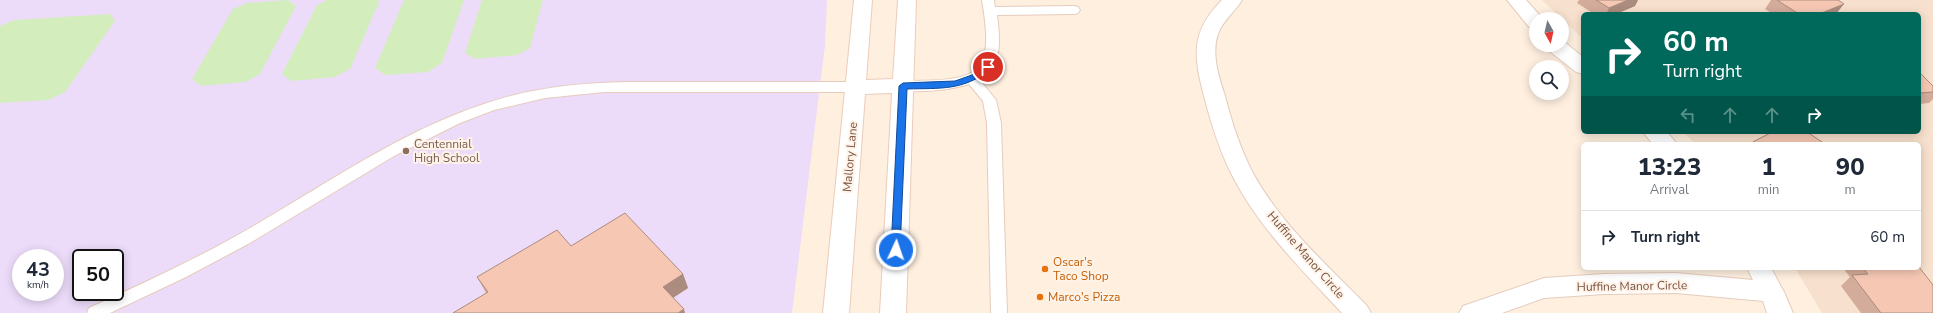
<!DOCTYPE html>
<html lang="en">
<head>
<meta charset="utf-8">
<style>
	:root { --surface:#fff; --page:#f2f2f3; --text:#1f2937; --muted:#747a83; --line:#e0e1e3 }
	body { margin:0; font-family:"Nunito Sans",sans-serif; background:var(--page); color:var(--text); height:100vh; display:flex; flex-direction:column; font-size:15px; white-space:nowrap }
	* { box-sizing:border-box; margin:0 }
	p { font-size:13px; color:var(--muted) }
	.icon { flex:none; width:22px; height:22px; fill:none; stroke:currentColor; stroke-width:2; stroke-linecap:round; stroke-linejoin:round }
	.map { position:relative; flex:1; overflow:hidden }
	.drawer { position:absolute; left:1581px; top:142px; width:340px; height:128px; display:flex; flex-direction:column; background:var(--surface); border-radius:6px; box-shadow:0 2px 10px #0003 }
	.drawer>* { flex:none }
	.top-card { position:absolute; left:1581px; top:12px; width:340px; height:122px; border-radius:6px; box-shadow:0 2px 10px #0003; background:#00695c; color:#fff; overflow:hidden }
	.needle { width:26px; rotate:172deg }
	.tools { position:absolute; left:1529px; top:12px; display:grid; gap:8px }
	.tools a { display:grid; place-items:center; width:40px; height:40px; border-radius:50%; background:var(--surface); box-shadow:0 2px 10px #0003; font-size:20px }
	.speed { position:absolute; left:12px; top:249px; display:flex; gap:8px; font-size:20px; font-weight:700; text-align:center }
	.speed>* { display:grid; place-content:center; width:52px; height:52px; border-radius:50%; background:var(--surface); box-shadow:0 2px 10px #0003; line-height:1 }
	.speed small { font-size:10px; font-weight:400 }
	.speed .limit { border:2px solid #111; border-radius:6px; background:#fff; color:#111 }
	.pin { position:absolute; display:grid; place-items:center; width:34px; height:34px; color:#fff; margin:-17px; border:2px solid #fff; border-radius:50%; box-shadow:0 1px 4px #0007 }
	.me { position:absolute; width:44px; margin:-22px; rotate:3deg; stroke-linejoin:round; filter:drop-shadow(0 0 3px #0008) }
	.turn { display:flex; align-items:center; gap:14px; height:84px; padding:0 16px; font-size:18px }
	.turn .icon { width:52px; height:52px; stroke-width:2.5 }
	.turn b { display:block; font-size:28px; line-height:34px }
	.lanes { display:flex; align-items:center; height:38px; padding:0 16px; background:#0003; justify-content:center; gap:20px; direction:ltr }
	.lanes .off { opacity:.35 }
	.eta { display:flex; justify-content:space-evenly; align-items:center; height:68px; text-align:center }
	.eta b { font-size:24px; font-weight:800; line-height:28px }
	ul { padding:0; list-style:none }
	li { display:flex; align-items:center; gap:12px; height:52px; padding:0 16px; border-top:1px solid var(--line) }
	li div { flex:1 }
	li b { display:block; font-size:15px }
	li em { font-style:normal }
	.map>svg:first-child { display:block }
	.residential { fill:#f7e0cd }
	.education { fill:#ecdcfa; fill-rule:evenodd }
	.green { fill:#d4edbc }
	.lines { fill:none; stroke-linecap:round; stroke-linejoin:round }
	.service-casing { stroke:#e5ccbd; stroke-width:2 }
	.minor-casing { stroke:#e5ccbd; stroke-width:2 }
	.secondary-casing { stroke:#ebccb9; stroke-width:2 }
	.service { fill:#fff; fill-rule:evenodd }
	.minor { fill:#fff; fill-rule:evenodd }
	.secondary { fill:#fff; fill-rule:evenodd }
	.wall { fill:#d4ac9b }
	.shaded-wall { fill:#ac8c7e }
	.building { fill:#f6c8b4; stroke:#ac8c7e }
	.route { fill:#1a73e8; stroke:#114b97 }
	.education-dot { fill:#8d6e63; stroke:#fff3e7; stroke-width:1.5 }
	.food-dot { fill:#e8710a; stroke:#fff3e7; stroke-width:1.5 }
	.labels { text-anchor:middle; stroke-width:4; stroke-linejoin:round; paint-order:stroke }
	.education-label { font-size:12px; fill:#785e54; stroke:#fff3e7; text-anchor:start }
	.street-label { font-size:12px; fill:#775244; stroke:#fff3e7 }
	.food-label { font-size:12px; fill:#c56008; stroke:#fff3e7; text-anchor:start }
</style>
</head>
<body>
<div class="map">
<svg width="1933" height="313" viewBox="0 0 1933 313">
	<rect width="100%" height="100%" fill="#feefdf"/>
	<!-- residential -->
	<path class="residential" d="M1542,0H1933V313H1822L1795,268H1919V144H1695L1683,132H1919V14H1583V39Z"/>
	<!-- education -->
	<path class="education" d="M0,0H827L825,45L792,313H0ZM21,258H55V292H21ZM81,258H115V292H81Z"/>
	<!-- green -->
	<path class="green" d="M288,0L296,6L260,74L245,82L201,86L192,79L233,9L247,3Z
		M327,0H377L379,2L350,69L335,77L291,81L282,74L317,5Z
		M404,0H464L442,63L428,72L385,75L375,68Z
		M482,0H543L530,48L517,55L475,59L465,53Z
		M110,14L115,21L65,92L49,100L0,103V26L14,20Z"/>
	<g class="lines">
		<!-- service casing -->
		<g class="service-casing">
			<path id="service" d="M982,0H994L995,7L1074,6L1078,7L1080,10L1078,13L1074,14L997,15C1000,38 1003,67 980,80L996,100L1001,123L1007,313H991L987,123L983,101L969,84C951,90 917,94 898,89L896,86L898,83L903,81C975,80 996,81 982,0Z
				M625,82H856L861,84L863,87L861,90L856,92H604L545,98L494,110L460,123L394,156L248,244L186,277L110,313H87L89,308C146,282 203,256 257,224C331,181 402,131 484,104C530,88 577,83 625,82Z"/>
		</g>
		<!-- minor casing -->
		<g class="minor-casing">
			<path id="minor" d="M1222,0H1242C1235,12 1223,20 1218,34C1211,54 1219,77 1225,96C1232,123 1241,151 1254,175C1282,225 1327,265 1367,306L1371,313H1342C1302,270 1260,229 1233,177C1220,152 1212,126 1205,100C1194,58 1189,33 1222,0Z
				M1507,0H1526L1543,19H1536V29L1529,27Z
				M1562,40L1583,57V74L1576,72L1548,50L1545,45H1562Z
				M1643,132H1667L1677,144H1653Z
				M1747,268H1771L1784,292L1793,313H1767L1763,301L1676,293L1604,294L1544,298L1502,313H1459L1463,306L1544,278L1604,274L1676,273L1753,280Z"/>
		</g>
		<!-- secondary casing -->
		<g class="secondary-casing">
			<path id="secondary" d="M854,0H872L866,80L893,79L898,0H916L906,313H880L892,93L865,94L849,313H823Z"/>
		</g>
		<!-- service -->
		<use href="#service" class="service"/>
		<!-- minor -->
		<use href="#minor" class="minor"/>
		<!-- secondary -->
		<use href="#secondary" class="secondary"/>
	</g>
	<!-- wall -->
	<path class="wall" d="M1579,0H1638L1635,6L1616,14H1594L1577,3Z
		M1771,0H1838L1836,14H1773L1765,9Z
		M1919,72L1933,86V99L1929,103L1919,104Z
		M1753,142L1825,144H1751Z
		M571,246L683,274L688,288L673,298L486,293L477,277Z
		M1843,268H1919L1933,313H1861L1841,286L1850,277Z"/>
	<!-- shaded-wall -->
	<path class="shaded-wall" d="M1628,0H1638L1635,6L1616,14H1606L1609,8Z
		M1844,4L1836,14H1819Z
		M683,274L688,288L668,301L663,287Z
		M684,309L685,313H678Z"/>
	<!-- building -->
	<path class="building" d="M1596,0H1628L1609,8Z
		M1777,0H1838L1844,4L1819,14H1799Z
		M1919,72L1933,86V92L1919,93Z
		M1772,132H1807L1825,144H1756L1753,142Z
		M625,213L683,274L663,287L684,309L678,313H453L488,292L477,277L557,230L571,246Z
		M1919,267L1933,285V313H1881L1852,275L1868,274L1863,268H1919Z"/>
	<!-- route -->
	<path class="route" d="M988,64L991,65V69C963,91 941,88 907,89L900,250L899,253H892L891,250L899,86L903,83L955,81L972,75Z"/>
	<!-- markers -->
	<circle class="education-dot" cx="406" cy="151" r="4"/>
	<g class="food-dot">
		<circle cx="1045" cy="269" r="4"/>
		<circle cx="1040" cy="297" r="4"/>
	</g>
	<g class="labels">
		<!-- education labels -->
		<g class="education-label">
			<text x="414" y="148">Centennial<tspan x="414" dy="14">High School</tspan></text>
		</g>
		<!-- street labels -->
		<g class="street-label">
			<text transform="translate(850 157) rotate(-85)" y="4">Mallory Lane</text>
			<text transform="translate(1306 255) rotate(49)" y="4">Huffine Manor Circle</text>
			<text transform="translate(1632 286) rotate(-1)" y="4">Huffine Manor Circle</text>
		</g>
		<!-- food labels -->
		<g class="food-label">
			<text x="1053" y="266">Oscar's<tspan x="1053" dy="14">Taco Shop</tspan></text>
			<text x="1048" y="301">Marco's Pizza</text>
		</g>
	</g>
</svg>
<div class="tools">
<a><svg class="needle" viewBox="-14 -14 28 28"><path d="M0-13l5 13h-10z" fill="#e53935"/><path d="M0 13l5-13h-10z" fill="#747a83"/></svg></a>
<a><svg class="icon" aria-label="search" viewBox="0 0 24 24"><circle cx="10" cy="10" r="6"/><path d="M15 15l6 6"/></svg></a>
</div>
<div class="speed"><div>43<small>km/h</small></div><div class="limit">50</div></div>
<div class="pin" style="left:988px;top:67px;background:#d93025"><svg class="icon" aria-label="arrive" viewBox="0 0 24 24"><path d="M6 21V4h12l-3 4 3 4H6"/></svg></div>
<svg class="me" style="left:896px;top:250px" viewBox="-20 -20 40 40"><circle r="17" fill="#1a73e8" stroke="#fff" stroke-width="3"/><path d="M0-11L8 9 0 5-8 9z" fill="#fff"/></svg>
<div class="top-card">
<div class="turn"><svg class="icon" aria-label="right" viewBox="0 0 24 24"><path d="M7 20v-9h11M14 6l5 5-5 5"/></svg><div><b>60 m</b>Turn right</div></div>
<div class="lanes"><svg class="icon off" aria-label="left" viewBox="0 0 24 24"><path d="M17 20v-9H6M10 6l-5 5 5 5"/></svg><svg class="icon off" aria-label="ahead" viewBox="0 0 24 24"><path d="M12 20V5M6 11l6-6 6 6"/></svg><svg class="icon off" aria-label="ahead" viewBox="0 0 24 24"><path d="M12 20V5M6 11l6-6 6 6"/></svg><svg class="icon" aria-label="right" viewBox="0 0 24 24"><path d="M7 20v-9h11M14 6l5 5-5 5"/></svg></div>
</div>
<section class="drawer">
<div class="eta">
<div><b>13:23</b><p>Arrival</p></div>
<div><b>1</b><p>min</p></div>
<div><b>90</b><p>m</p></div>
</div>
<ul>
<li><svg class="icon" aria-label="right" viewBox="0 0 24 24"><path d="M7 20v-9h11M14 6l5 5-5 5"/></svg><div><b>Turn right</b></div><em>60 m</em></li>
</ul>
</section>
</div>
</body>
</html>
